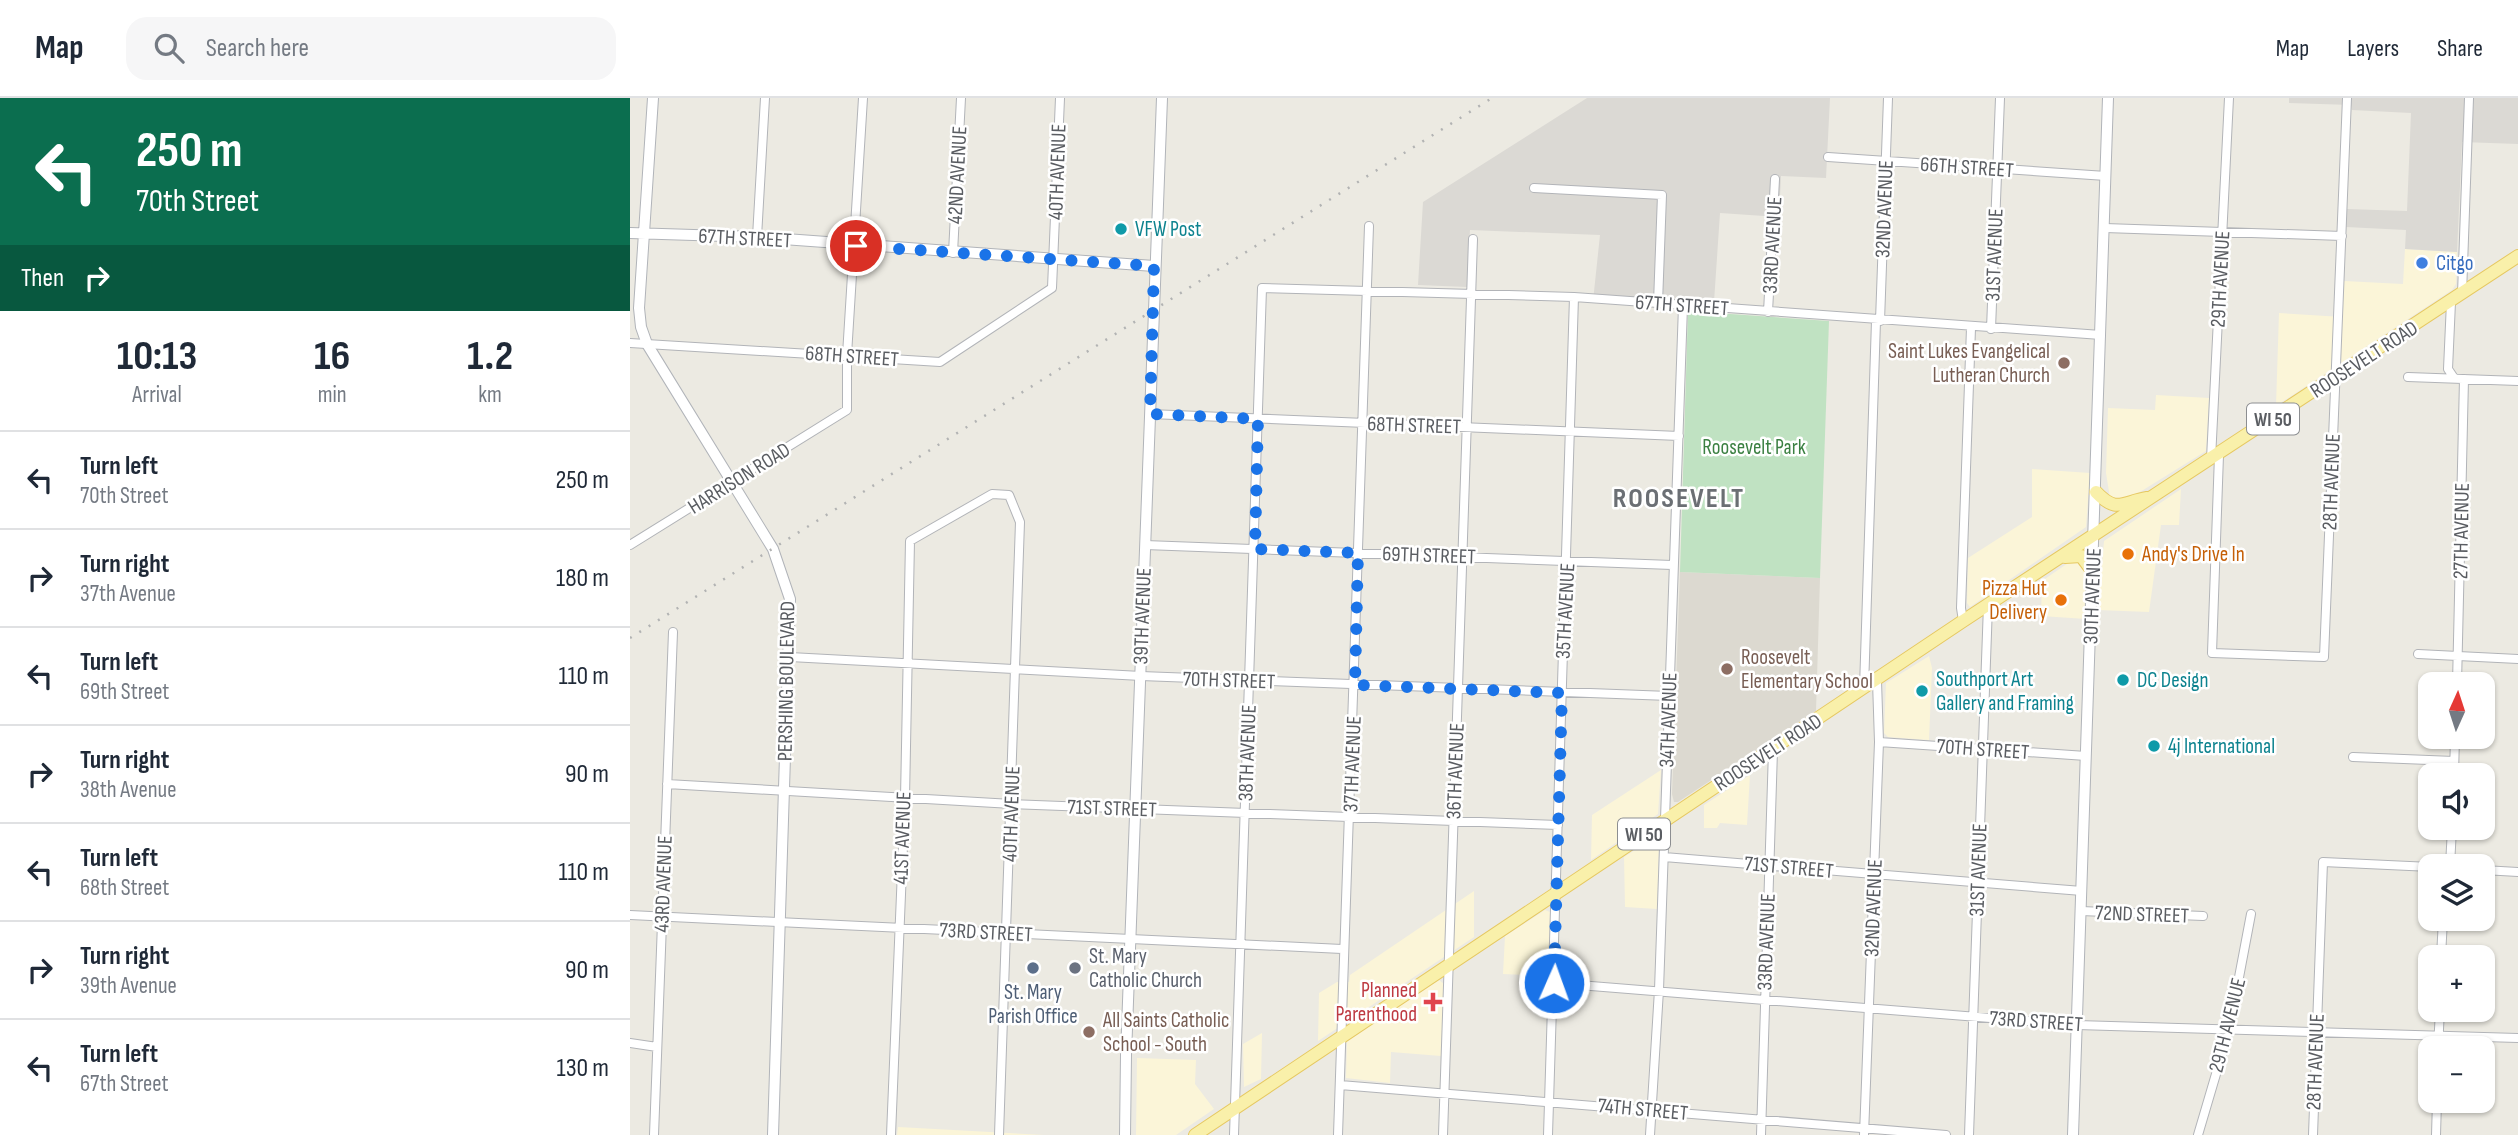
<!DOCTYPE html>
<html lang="en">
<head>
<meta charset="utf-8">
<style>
	:root { --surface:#fff; --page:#f6f6f7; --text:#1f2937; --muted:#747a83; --line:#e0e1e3 }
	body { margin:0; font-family:"Sofia Sans Condensed",sans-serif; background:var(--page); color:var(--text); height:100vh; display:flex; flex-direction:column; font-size:26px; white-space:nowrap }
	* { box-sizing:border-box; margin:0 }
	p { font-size:23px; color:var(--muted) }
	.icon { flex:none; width:38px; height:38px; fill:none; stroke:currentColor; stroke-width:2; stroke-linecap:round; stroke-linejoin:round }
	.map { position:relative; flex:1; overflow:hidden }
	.panel { display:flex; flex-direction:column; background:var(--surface); width:630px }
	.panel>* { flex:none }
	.top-card { background:#0b6e4f; color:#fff; overflow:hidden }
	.needle { width:46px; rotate:3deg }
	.fabs { position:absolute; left:1788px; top:574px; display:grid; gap:14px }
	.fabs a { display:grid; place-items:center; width:77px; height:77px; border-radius:14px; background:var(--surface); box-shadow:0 2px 5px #0004; font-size:35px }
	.pin { position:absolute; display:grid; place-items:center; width:60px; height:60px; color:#fff; margin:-30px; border:4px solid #fff; border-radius:50%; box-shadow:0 2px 7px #0007 }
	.me { position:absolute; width:77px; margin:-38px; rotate:2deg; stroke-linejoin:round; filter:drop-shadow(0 0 5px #0008) }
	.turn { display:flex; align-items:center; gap:24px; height:147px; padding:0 21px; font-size:32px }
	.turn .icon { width:91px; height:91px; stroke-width:2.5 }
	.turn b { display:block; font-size:49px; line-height:60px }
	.then { display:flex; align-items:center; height:66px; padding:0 21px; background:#0003; gap:14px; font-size:26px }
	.eta { display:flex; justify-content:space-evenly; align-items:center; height:119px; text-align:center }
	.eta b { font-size:42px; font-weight:700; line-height:49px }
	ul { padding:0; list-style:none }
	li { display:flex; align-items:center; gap:21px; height:98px; padding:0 21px; border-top:2px solid var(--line) }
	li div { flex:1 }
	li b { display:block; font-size:26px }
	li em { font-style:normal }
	header { display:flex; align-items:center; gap:42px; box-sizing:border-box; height:98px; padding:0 35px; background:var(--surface); border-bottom:2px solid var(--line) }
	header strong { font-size:33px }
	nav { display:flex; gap:38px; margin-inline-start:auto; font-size:24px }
	.search { width:490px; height:63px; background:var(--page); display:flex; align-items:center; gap:18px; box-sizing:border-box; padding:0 24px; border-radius:21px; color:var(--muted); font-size:26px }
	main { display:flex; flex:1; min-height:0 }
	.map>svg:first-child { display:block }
	.commercial { fill:#fbf5d8 }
	.industrial { fill:#dbd9d4 }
	.education { fill:#dcd9d0 }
	.green { fill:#c0e2c2 }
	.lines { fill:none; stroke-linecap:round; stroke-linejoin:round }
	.street-casing { stroke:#b2b4b8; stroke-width:10 }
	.secondary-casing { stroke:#b1b4b9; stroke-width:12 }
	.primary-casing { stroke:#e6c861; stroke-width:14 }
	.street { stroke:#fff; stroke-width:8 }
	.secondary { stroke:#fff; stroke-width:10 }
	.primary { stroke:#f9f0aa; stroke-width:12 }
	.rail { stroke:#b2b3b3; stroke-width:2.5; stroke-dasharray:2 9; stroke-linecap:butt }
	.route { stroke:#1a73e8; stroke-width:12; stroke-dasharray:0 21.6 }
	.culture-dot { fill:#0f9aa8; stroke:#fff; stroke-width:2.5 }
	.shop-dot { fill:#3f7fe0; stroke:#fff; stroke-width:2.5 }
	.education-dot { fill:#8d6e63; stroke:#fff; stroke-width:2.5 }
	.food-dot { fill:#e8710a; stroke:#fff; stroke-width:2.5 }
	.service-dot { fill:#5c6f8a; stroke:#fff; stroke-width:2.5 }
	.worship-dot { fill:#6b7280; stroke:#fff; stroke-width:2.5 }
	.health-dot { fill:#e0444e; stroke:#fff; stroke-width:2.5 }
	.labels { text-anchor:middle; stroke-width:5; stroke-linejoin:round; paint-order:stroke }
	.shield { fill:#fff; stroke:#8c8e91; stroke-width:2 }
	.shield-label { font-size:19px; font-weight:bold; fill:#5a5d62 }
	.street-label { font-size:21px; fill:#5a5d62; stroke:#fff }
	.culture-label { font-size:21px; fill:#0d838f; stroke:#fff; text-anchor:start }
	.shop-label { font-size:21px; fill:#366cbe; stroke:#fff; text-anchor:start }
	.education-label { font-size:21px; fill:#785e54; stroke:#fff; text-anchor:start }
	.park-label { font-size:21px; fill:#3b8042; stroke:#fff }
	.food-label { font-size:21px; fill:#c56008; stroke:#fff; text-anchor:start }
	.worship-label { font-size:21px; fill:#5b616d; stroke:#fff; text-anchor:start }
	.health-label { font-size:21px; fill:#be3a42; stroke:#fff; text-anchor:end }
	.service-label { font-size:21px; fill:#4e5e75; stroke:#fff }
	.district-label { font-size:28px; font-weight:bold; letter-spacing:2px; fill:#6b6f74; stroke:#fff }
</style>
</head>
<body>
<header>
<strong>Map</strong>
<div class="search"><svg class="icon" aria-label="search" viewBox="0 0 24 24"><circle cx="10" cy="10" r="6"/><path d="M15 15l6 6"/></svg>Search here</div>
<nav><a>Map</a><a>Layers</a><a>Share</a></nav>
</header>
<main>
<section class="panel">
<div class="top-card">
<div class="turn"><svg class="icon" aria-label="left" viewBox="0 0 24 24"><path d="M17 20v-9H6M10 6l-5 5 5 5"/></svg><div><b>250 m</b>70th Street</div></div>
<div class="then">Then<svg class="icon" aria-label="right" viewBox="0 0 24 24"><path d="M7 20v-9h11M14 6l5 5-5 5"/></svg></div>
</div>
<div class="eta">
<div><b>10:13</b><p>Arrival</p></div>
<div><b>16</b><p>min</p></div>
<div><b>1.2</b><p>km</p></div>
</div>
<ul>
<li><svg class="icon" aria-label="left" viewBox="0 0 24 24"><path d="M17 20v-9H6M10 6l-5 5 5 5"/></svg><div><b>Turn left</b><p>70th Street</p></div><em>250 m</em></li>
<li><svg class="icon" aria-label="right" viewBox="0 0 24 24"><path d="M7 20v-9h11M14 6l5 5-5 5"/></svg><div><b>Turn right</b><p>37th Avenue</p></div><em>180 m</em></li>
<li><svg class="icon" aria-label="left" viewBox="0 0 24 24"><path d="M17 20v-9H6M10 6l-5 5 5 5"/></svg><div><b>Turn left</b><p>69th Street</p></div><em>110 m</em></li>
<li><svg class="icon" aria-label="right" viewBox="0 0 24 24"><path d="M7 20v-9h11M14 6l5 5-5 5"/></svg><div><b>Turn right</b><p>38th Avenue</p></div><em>90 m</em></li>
<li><svg class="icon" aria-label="left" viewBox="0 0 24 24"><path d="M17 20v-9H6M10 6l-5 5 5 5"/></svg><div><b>Turn left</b><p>68th Street</p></div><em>110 m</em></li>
<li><svg class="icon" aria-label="right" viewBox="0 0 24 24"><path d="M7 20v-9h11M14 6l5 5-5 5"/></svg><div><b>Turn right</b><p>39th Avenue</p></div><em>90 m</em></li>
<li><svg class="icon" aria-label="left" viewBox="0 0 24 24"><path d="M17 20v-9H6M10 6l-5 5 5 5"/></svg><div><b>Turn left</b><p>67th Street</p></div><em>130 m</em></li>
</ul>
</section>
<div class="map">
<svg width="1888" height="1037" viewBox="0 0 1888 1037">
	<rect width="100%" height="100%" fill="#eceae2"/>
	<!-- commercial -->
	<path class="commercial" d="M1775,151L1827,154L1826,186L1822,192L1646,308L1649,215L1712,219L1714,183L1773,186Z
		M1526,297L1579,300L1576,353L1497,402L1480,400L1476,375L1478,310L1525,312Z
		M1402,371L1460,375L1456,429L1340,509L1337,505L1338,460L1402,419Z
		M1551,391L1549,427H1531L1519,514L1468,512L1474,443Z
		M1448,462L1457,473L1456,521L1411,518L1412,483L1441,463Z
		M1299,558L1302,570L1299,642L1258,639L1254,635L1256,585Z
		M1031,672L1028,716L961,762L962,717Z
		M1120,677L1117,727L1090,725L1087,730H1074V707Z
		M1021,742L1027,743L1029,748L1027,811L995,809L994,759Z
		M844,793V839L688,943L689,895L707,884H719L720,877Z
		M915,812L920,814L919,878L873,876L875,838Z
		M809,882L814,886L811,958L761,954L760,985L716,980L717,943Z
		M632,935L631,981L614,989L613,946Z
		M507,960L566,962L565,986L584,1011L546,1037H506Z
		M268,1029L414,1037H267Z"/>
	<!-- industrial -->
	<path class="industrial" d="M957,0H1200L1196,80L1151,78L1149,119L1090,115L1084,204L963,203L970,137L840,132L837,189L788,187L793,104Z
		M1659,0H1888V46L1832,44L1827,154L1775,151L1776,132L1716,129L1717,111L1777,113L1781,15L1722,12L1721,7L1659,5Z"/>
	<!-- education -->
	<path class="education" d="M1050,474L1190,480L1186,613L1048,704H1044L1042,696Z"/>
	<!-- green -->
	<path class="green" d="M1058,213L1199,223L1190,480L1050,474Z"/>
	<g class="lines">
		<!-- street casing -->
		<g class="street-casing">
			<path id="street" d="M1198,59L1476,78
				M904,90L1032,97L1028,205
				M1475,130L1712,138
				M127,139L135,0
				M323,155L331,0
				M1832,196L1839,0
				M1821,204L1818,271L1824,280
				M1138,214L1145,81
				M1250,223L1258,0
				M1361,231L1370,0
				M0,245L310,264L422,190L430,0
				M1778,279L1888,283
				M520,316L1049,338
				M1589,357L1582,555L1694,559L1717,0
				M1581,361L1599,0
				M0,447L217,312V257L233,0
				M515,447L1042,467
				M1333,523L1331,510L1341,230
				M1788,556L1888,561
				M160,559L511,578L1039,598
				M1827,586L1834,281
				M1234,590L1246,223
				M1249,644L1456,658
				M1723,659L1824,663
				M1824,677L1825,639
				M37,686L382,706L928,727
				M1034,759L1452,793
				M1820,768L1822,730
				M1853,772L1888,774
				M1451,813L1573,818
				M0,817L712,851
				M1811,859L1813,821
				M924,885L1447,927L1888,940
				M0,945L27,949
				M1808,950L1810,912
				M710,987L1316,1037
				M24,1037L43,534
				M261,1037L275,700L280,443L362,396L379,397L390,424L369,1037
				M604,1037L632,190L944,199L1471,237
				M708,1037L739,128
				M813,1037L843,141
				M918,1037L944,199
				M1020,1037L1029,892L1053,208
				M1131,1037L1143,652
				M1234,1037L1249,644L1247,583
				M1339,1037L1358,507
				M1568,1037L1599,932L1621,816
				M1683,1037L1693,764L1801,769
				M1806,1037L1807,1003"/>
		</g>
		<!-- secondary casing -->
		<g class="secondary-casing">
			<path id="secondary" d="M23,0L9,210L11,229L17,246L143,451L160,501L143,1037
				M0,135L127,139L524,168
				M495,1037L496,957L532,0
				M1443,1037L1478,0"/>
		</g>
		<!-- primary casing -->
		<g class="primary-casing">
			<path id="primary" d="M1466,394C1487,416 1492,404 1517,400
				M1435,459L1451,458L1463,474
				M565,1037L1333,523L1888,158"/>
		</g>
		<!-- street -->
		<use href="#street" class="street"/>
		<!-- secondary -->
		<use href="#secondary" class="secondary"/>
		<!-- primary -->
		<use href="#primary" class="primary"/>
		<!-- rail -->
		<path class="rail" d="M0,540L862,0"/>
	</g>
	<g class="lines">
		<!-- route -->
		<path class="route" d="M226,148L524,168L520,316L628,321L625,451L728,455L725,587L932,595L924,885"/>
	</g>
	<!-- markers -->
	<g class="culture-dot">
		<circle cx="491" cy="131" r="7"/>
		<circle cx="1493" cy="582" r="7"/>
		<circle cx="1292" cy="593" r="7"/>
		<circle cx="1524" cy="648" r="7"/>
	</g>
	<circle class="shop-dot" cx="1792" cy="165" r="7"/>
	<g class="education-dot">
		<circle cx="1434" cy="265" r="7"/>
		<circle cx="1097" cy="571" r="7"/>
		<circle cx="459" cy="934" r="7"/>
	</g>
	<g class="food-dot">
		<circle cx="1498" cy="456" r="7"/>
		<circle cx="1431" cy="502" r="7"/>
	</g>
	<circle class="service-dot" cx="403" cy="870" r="7"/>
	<circle class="worship-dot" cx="445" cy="870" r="7"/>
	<path class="health-dot" d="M799.5 893.5h7v7h7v7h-7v7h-7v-7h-7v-7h7z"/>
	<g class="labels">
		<!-- shield labels -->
		<g class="shield">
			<rect x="1617" y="305.5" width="52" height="31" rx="5"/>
			<rect x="988" y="720.5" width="52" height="31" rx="5"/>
		</g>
		<g class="shield-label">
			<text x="1643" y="328">WI 50</text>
			<text x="1014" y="743">WI 50</text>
		</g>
		<!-- street labels -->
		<g class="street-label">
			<text transform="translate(1337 69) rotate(4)" y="7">66TH STREET</text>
			<text transform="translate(427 74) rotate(-88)" y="7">40TH AVENUE</text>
			<text transform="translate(327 77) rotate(-87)" y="7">42ND AVENUE</text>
			<text transform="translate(1254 111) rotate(-88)" y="7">32ND AVENUE</text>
			<text transform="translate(115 140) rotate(3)" y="7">67TH STREET</text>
			<text transform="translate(1142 147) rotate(-87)" y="7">33RD AVENUE</text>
			<text transform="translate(1364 157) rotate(-88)" y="7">31ST AVENUE</text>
			<text transform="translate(1590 181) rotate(-87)" y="7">29TH AVENUE</text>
			<text transform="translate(1052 207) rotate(4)" y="7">67TH STREET</text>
			<text transform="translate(222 258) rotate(4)" y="7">68TH STREET</text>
			<text transform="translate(1734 261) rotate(-33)" y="7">ROOSEVELT ROAD</text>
			<text transform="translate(784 327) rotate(2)" y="7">68TH STREET</text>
			<text transform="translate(109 380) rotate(-32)" y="7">HARRISON ROAD</text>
			<text transform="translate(1701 384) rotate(-88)" y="7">28TH AVENUE</text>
			<text transform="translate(1831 433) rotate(-89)" y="7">27TH AVENUE</text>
			<text transform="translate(799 457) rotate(2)" y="7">69TH STREET</text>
			<text transform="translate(1462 498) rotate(-88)" y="7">30TH AVENUE</text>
			<text transform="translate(935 513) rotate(-87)" y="7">35TH AVENUE</text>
			<text transform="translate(512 518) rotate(-88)" y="7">39TH AVENUE</text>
			<text transform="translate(599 582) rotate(2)" y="7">70TH STREET</text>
			<text transform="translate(156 583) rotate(-89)" y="7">PERSHING BOULEVARD</text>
			<text transform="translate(1038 622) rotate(-88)" y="7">34TH AVENUE</text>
			<text transform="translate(1353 651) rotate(4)" y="7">70TH STREET</text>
			<text transform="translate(1138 654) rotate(-33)" y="7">ROOSEVELT ROAD</text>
			<text transform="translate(617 655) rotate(-88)" y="7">38TH AVENUE</text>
			<text transform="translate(722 666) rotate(-88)" y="7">37TH AVENUE</text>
			<text transform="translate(825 673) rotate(-88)" y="7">36TH AVENUE</text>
			<text transform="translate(482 710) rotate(2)" y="7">71ST STREET</text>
			<text transform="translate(381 716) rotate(-88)" y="7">40TH AVENUE</text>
			<text transform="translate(272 740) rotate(-88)" y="7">41ST AVENUE</text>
			<text transform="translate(1159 769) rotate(5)" y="7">71ST STREET</text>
			<text transform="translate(1348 772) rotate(-88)" y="7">31ST AVENUE</text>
			<text transform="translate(33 786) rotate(-88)" y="7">43RD AVENUE</text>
			<text transform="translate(1243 810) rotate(-88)" y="7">32ND AVENUE</text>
			<text transform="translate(1512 816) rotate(2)" y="7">72ND STREET</text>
			<text transform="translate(356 834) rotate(3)" y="7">73RD STREET</text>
			<text transform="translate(1136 844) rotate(-88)" y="7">33RD AVENUE</text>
			<text transform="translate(1406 923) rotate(4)" y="7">73RD STREET</text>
			<text transform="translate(1597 927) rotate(-76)" y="7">29TH AVENUE</text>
			<text transform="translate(1685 964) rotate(-88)" y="7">28TH AVENUE</text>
			<text transform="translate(1013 1011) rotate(5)" y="7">74TH STREET</text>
		</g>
		<!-- culture labels -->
		<g class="culture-label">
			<text x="505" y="138">VFW Post</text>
			<text x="1306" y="588">Southport Art<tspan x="1306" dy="24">Gallery and Framing</tspan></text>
			<text x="1507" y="589">DC Design</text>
			<text x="1538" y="655">4j International</text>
		</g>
		<!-- shop labels -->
		<g class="shop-label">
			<text x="1806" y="172">Citgo</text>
		</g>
		<!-- education labels -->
		<g class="education-label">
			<text x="1420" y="260" text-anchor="end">Saint Lukes Evangelical<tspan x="1420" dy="24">Lutheran Church</tspan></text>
			<text x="1111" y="566">Roosevelt<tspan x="1111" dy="24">Elementary School</tspan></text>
			<text x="473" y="929">All Saints Catholic<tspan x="473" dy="24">School - South</tspan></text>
		</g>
		<!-- park labels -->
		<g class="park-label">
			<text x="1124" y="356">Roosevelt Park</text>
		</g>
		<!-- food labels -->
		<g class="food-label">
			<text x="1512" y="463">Andy's Drive In</text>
			<text x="1417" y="497" text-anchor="end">Pizza Hut<tspan x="1417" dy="24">Delivery</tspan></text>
		</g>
		<!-- worship labels -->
		<g class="worship-label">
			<text x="459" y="865">St. Mary<tspan x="459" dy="24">Catholic Church</tspan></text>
		</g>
		<!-- health labels -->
		<g class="health-label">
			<text x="787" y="899">Planned<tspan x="787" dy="24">Parenthood</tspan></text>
		</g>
		<!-- service labels -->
		<g class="service-label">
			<text x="403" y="901">St. Mary<tspan x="403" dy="24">Parish Office</tspan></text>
		</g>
		<!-- district labels -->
		<g class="district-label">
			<text x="1049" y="409">ROOSEVELT</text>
		</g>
	</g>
</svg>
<div class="fabs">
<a><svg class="needle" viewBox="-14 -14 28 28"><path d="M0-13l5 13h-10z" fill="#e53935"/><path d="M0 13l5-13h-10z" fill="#747a83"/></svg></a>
<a><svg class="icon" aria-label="sound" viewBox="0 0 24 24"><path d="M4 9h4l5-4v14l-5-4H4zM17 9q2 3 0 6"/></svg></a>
<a><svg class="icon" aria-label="layers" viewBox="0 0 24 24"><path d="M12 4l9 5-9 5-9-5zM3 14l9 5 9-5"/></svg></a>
<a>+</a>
<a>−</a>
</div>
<div class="pin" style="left:226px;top:148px;background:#d93025"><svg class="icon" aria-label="arrive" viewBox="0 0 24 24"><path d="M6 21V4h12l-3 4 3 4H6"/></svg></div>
<svg class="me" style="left:924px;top:885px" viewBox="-20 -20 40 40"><circle r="17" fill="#1a73e8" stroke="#fff" stroke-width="3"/><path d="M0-11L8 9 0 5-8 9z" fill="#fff"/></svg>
</div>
</main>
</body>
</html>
